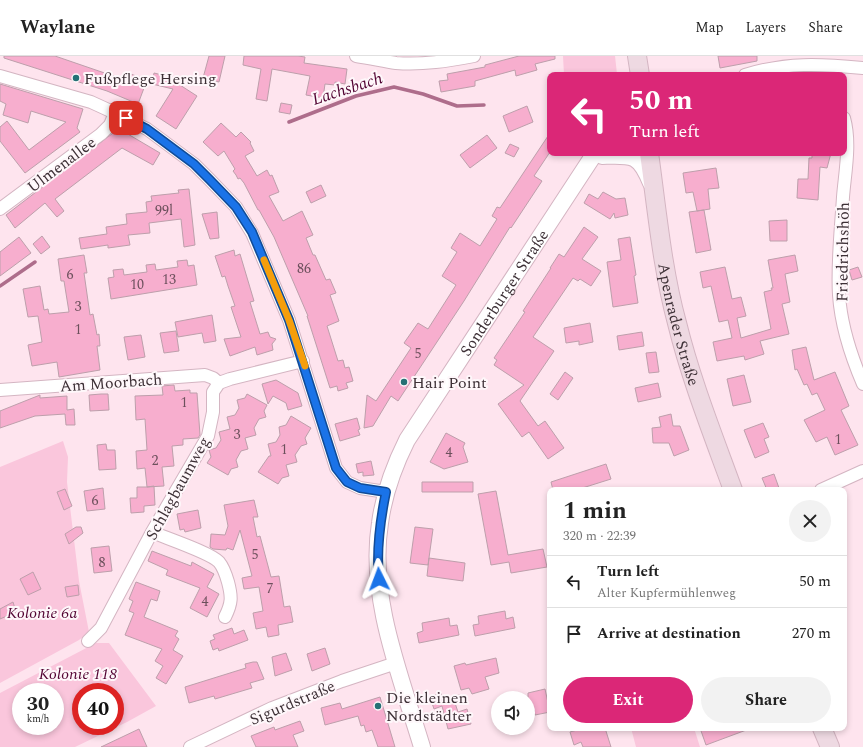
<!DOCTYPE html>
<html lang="en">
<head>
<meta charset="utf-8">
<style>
	:root { --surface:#fff; --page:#f2f2f2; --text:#222; --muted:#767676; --line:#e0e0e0; --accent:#db2777 }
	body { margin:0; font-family:Spectral,serif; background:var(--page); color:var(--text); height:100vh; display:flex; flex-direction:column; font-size:15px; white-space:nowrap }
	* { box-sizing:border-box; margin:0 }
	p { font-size:13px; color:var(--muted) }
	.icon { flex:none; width:22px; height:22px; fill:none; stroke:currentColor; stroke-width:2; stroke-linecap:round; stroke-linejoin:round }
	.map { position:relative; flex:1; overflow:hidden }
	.side { position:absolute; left:547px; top:431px; width:300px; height:244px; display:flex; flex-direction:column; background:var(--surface); border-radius:8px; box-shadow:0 2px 6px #0003 }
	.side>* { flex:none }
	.guide { position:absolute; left:547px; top:16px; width:300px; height:84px; border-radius:8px; box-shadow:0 2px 6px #0003; background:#db2777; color:#fff; overflow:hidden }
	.controls { position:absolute; left:491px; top:635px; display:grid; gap:8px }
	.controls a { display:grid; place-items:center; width:44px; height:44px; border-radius:50%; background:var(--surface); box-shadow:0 2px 6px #0003; font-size:20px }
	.speed { position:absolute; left:12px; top:627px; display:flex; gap:8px; font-size:20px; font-weight:700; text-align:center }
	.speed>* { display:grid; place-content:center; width:52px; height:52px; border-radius:50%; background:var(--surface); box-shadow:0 2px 6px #0003; line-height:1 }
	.speed small { font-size:10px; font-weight:400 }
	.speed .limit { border:6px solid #d22; background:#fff; color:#111 }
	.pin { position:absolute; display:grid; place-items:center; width:34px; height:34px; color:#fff; margin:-17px; border-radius:8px; box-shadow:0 2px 6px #0006 }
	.me { position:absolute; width:44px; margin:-22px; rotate:357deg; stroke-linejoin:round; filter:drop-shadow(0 0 3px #0008) }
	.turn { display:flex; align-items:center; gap:14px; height:84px; padding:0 16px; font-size:18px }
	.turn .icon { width:52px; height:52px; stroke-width:2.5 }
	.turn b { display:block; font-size:28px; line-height:34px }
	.round { display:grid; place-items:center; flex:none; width:42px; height:42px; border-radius:21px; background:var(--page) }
	.head { display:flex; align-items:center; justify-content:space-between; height:68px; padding:0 16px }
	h1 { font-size:24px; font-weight:700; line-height:30px }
	.button { display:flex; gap:8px; margin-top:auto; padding:8px 16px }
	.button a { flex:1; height:46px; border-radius:24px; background:var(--accent); color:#fff; font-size:16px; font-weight:700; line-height:46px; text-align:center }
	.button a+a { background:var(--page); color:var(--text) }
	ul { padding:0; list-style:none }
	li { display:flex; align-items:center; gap:12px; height:52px; padding:0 16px; border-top:1px solid var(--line) }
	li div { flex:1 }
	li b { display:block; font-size:15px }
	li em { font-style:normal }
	header { display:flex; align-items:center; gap:24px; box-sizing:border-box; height:56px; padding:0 20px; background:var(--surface); border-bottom:1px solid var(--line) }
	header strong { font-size:19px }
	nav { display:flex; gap:22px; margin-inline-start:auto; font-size:14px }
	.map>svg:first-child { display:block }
	.green { fill:#fac6dc; fill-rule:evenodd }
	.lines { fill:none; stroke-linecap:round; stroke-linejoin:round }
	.stream { stroke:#ae6d8b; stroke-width:3.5 }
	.building { fill:#f7aece; stroke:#bd9fab }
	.minor-casing { stroke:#d4b5c2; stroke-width:14 }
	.tertiary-casing { stroke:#d4b5c2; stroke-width:18 }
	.secondary-casing { stroke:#d4b5c2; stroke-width:20 }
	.minor { stroke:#fff; stroke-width:12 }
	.tertiary { stroke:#fff; stroke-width:16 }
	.secondary { stroke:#eed9e2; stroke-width:18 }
	.route-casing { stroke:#114b97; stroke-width:10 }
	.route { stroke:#1a73e8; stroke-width:7 }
	.slow { stroke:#f59e0b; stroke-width:7 }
	.poi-dot { fill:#257075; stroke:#fef7fa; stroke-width:1.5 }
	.labels { text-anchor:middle; stroke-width:4; stroke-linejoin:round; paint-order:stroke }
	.number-label { font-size:14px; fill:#6c505c }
	.poi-label { font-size:16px; fill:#3d3036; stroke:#fef7fa; text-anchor:start }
	.street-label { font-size:16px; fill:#3d3036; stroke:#fef7fa }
	.park-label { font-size:16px; font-style:italic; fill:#530433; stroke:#fef7fa }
	.water-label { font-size:17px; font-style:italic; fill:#520332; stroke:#fef7fa }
</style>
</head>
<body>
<header>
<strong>Waylane</strong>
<nav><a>Map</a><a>Layers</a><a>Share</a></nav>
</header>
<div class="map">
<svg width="863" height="691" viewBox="0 0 863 691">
	<rect width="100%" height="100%" fill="#fee4ee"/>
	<!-- green -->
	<path class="green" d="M563,0H615L617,18L616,19H564Z
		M63,385L68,401L67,426L79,525L89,576L79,584L0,627V411Z
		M96,587H109L156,650L127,666L75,691H0V637ZM21,636H55V670H21ZM81,636H115V670H81Z
		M631,672H694L700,691H636Z"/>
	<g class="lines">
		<!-- stream -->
		<path class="stream" d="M289,66L356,40L394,31L423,38L457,50L484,49
			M0,230L35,206"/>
	</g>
	<!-- building -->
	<path class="building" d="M4,0H55L125,24L128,17L147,24L138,48L107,35L4,2Z
		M209,0H225L219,26L203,22Z
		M244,0H298L305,1L304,7L347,13L345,28L335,26V29L325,28L323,42L306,39L310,20L272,13L267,45L256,43L261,13L243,9Z
		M519,0H555V3L535,8L537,14L516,20L515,14L475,25V30L441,36L439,25L448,24L447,18L485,11V9Z
		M718,0H757V5L720,12Z
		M154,17L166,20L197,40L176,73L156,60L173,33L152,28Z
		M0,28L83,53L77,72L80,76L25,117L0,85V71L7,65L29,94L66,66L31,55L28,67L3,59L6,48L0,45Z
		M281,47L292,49L290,58L279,56Z
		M527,50L533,66L509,76L503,60Z
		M221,67L236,81L241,76L251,86L250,87L254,95L245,100L257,120L267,114L270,120L272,119L279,136L269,140L283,165L302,155L313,179L306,182L313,199H315L326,224L330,223L336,237L330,239L339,265L327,270L338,305L343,304L345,312L349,311L353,325L346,327L348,332L338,335L337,330L330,332L307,260H308L274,181L259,154H258L244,127L240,122L238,123L236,119L233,115L235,113L224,95L218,100L203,86Z
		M117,74H121L160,97L153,109L122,92L55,143L64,155L57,161L45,147L15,172L6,159Z
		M550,77V96L534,120L542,125L511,172L510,171L464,245L398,345L391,340L373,370L364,372L367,339L376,345L411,292L404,287L418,267L428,273L456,229L442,220L457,196L451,192L460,177L480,190L497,163L492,160L497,151L500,152Z
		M487,79L497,92L470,112L460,99Z
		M510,88L519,92L514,101L505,97Z
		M812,97H831L827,112L820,111L818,144L797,142L798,123H808L809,102H812Z
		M716,112L719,132L708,133L710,153L697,155L693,136L686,137L683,117Z
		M321,129L326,140L311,147L306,136Z
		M189,133L195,189L184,191L181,163L149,167L150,177L128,179L130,189L108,192V189L81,193L79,182L107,178L106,171L127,168L126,158L147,156L146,146L152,145L151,140L179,137L178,134Z
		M603,136L616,143L625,142L628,159L615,162L614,157L610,163L584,147L589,138L598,143Z
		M704,154L711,194L696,197L689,156Z
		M217,156L219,182L210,183L202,158Z
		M787,164V185H770L769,165Z
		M584,171L598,181L582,203L601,215L591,230L580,223L578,225L573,222L533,281L554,295L520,345L538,370L545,365L564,392L548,403L529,376L522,381L498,348L524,329L494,309L497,304L494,302L525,256L523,255L551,212H550L559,198L564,201Z
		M42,180L50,191L41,198L33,188Z
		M19,181L31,197L0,220V196Z
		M630,181L636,219L634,220L638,247L613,251L607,206L621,204L618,183Z
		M234,194L235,200L240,198L254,245L250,246L260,278L268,276L270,281L276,283L272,288L273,294L257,299L255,291L230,300L224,283L241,281L231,251L235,250L228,230L225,220L222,221L215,200Z
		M84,199L87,217H84L90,259L93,258L97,279L99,278L100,290H97L100,314L59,321L57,306L32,310L28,289L42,286L38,260L28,261L23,233L40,230L44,254L48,253L49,258L69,256L64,225H61L58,203Z
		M795,199L798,215L785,218L790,246L782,248L789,278L760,285L764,298L745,304L744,300L717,305L713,286L732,282L728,264L719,266L711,230L703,232L700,216L725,211L732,243L741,241L746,260L737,262L741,282L771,273L764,236L772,234L771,232H773L768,204Z
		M187,204L188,210L194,209L197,229L111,243L108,222L114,221L113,214L123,213L124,219L147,216L146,209L155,208L156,214L178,211L177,205Z
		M858,211L862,221L852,224L849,214Z
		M212,259L216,285L204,287L202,277L178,281L175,266Z
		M590,267L593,286L579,289V285L566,287L564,272Z
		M176,275L179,295L164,297L160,277Z
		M642,276L644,290L619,294L617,280Z
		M141,279L145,301L128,304L124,281Z
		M806,291L814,324L835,316L849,350L841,354L858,389L835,399L827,381L816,386L804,364L825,354L817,337L812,339L807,328L804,329L797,313L795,314L792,294Z
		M656,296L659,316L649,317L646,297Z
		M565,316L573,322L558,344L550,338Z
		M744,319L751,346L733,350L727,323Z
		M276,324L298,337L302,350L288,354L286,347L273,340L268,348L262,328Z
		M658,327L661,341L638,346L635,332Z
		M174,329L175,335L190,334V337H197L200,379L198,382L183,383V389L172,390L174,410L162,411L164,430L147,431L154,430L155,449L144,450V456L131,457L130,442H137V431H147L145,412L137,413L136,395L147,394L145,363L136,364L135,340L163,339L162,330Z
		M101,338H108L109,354L90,355L89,339Z
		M247,338L267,349L264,355L266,361L259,363L254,372L256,379L245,382L248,393L241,395L236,404L238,411L231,413L228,419L207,407L211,401L209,394L216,392L221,384L219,376L230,373L227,361L235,359L239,352L237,344L245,342Z
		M40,339V342L67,340V354L74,353L75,369H66L65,358L35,360L0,372V355Z
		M671,358L673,370H680L689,394L674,400L669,387H653L652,372L661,371L659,361Z
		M291,360L311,372L305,382L307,388L301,390L295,399L297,406L286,409L289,420L282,422L278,428L258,416L269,400H271L268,388L276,386L280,379L279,371L286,369Z
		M357,362L360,373L358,374L360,379L340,385L335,368Z
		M763,367L769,381L764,383L769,396L755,402L744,374Z
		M446,377L465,387L463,391L468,406L444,413L430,406Z
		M106,388L107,394H115L116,413L99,414L97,389Z
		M371,405L374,419L363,420V416L358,417L356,408Z
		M606,408L611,423L576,434H553L551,426Z
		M774,418L779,432L774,434H767L762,422Z
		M422,426H473V436H422Z
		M103,432L105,453L87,455L84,435Z
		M65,433L72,450L64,454L57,436Z
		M496,435L508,499L543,493L547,511L511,517L509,506L491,509L478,438Z
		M254,444L258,461H253L257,481L260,480L271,521L279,520L284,551L290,550L293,566L278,569L279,579L268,581L266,571L256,573L253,557L263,555L259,531L244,533L242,522L252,520L240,474L233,494L227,492L226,494L213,493L210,491L211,478L225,479L228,470L224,449Z
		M198,454L201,472L185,476L184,473L180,474L177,458Z
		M76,471H81L83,477L69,488L65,478Z
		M415,471L433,473L428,509L410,507Z
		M109,490L112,515L94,517L91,492Z
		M152,495L191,510L192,506L214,518L207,531L219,538L207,561L190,552L200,532L166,519L168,514L148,505Z
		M429,502L465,507L463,525L427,520Z
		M33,516L41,533L28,539L20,523Z
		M136,526L160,535L157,545L151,543L144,561L178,575L175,580L179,583L173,594L183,600L166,628L156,622L163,610L155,605L162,593L125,579L134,557L129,555L133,545L129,543Z
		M78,529L79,539L67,541L65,531Z
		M13,546L16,556L0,563V553Z
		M505,555L506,563L513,561L515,572L475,580L473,569L479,568L478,560Z
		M449,562L450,570L457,569L459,579L419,587L417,577L423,575L422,567Z
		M232,572L234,578L244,574L248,584L219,595L218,592L213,594L210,585L215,583L213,579Z
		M325,592L330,608L312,615L307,598Z
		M286,597L292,614L275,620L272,601Z
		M496,602L499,617L485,621L489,633L472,638L469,632L461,634L454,610L465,607L466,609Z
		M253,606H257L264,623L250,627L252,632L215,643L214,640L189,647L185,631L246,612L245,608Z
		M545,633L550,656L535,659L534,654L528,655V637Z
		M441,637L442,642L460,639L462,644L455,647L458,656L467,653L471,668L448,673L442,650L434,653L430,641Z
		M380,641L395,691H378L372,674L366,676L364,669L361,670L358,660L325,669L321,652L340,647L342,653Z
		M300,665L304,675L293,679L298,691H256L251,680L274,671L275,674Z
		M584,672H605L611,691H583L581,686L574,689L570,676Z
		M700,672H748L749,673L706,689Z
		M139,673L147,691H101Z"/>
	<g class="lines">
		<!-- minor casing -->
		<g class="minor-casing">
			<path id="minor" d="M356,0C370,2 383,5 396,7C423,9 448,5 474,0
				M745,19C786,6 821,8 863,12
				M0,20L91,46L115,57L147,73L194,108L210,124L236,151L252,177L289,264L336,412L347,426L360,432L386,436
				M844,62C851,87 845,116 843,141C841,174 837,207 839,239C841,269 851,300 863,328
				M0,153L101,78L110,69L115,57
				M0,334L205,319L213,322L219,327
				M821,434L863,415
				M152,476C166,482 211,497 219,506C224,512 226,519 228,526C232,541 232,547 225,561
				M88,585L101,572L152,476L208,380L213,356V336L219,327L230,323L303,305
				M190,691L272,652L342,625L396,607"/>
		</g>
		<!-- tertiary casing -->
		<g class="tertiary-casing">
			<g id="tertiary">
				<path d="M602,100C632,99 639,97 651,127"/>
				<path id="s1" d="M422,691C401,621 368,541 380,467C384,437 394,410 407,384L595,97"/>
			</g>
		</g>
		<!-- secondary casing -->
		<g class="secondary-casing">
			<g id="secondary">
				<path d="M637,0L640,19"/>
				<path id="s2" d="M649,97C657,154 662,212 677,267C691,324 713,379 733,434"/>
				<path d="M822,672L830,691"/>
			</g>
		</g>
		<!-- minor -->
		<use href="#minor" class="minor"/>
		<!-- tertiary -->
		<use href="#tertiary" class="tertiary"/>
		<!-- secondary -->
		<use href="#secondary" class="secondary"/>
	</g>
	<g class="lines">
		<!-- route casing -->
		<g class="route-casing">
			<path id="route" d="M126,62L147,73L194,108L210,124L236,151L252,176L289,264L336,412L347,426L360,432L386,436C380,465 376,493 379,523"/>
		</g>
		<!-- route -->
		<use href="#route" class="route"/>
		<!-- slow -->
		<path class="slow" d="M264,204L289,264L305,310"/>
	</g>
	<!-- markers -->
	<g class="poi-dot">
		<circle cx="76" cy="22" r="4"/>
		<circle cx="404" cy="326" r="4"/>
		<circle cx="378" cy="650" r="4"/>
	</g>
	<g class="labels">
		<!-- number labels -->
		<g class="number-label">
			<text x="164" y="159">99l</text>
			<text x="304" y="217">86</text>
			<text x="70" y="223">6</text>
			<text x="169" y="228">13</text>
			<text x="137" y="233">10</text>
			<text x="78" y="255">3</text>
			<text x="78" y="278">1</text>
			<text x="418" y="302">5</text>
			<text x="184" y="351">1</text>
			<text x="237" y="383">3</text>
			<text x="838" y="388">1</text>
			<text x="284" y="398">1</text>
			<text x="449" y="401">4</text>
			<text x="155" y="409">2</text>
			<text x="95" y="449">6</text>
			<text x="255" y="503">5</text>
			<text x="102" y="511">8</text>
			<text x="270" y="537">7</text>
			<text x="205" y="550">4</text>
		</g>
		<!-- poi labels -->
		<g class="poi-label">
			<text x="84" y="28">Fußpflege Hersing</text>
			<text x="412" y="332">Hair Point</text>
			<text x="386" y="647">Die kleinen<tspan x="386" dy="18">Nordstädter</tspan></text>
		</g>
		<!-- street labels -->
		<g class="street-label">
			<text transform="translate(61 108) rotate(-37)" y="6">Ulmenallee</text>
			<text transform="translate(842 196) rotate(-89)" y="6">Friedrichshöh</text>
			<text dy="6" stroke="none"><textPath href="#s1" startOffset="494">Sonderburger Straße</textPath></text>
			<text dy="6" stroke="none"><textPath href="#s2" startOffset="174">Apenrader Straße</textPath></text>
			<text transform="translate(111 326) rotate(-4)" y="6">Am Moorbach</text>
			<text transform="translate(177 432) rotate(-61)" y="6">Schlagbaumweg</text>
			<text transform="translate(292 646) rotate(-23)" y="6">Sigurdstraße</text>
		</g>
		<!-- park labels -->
		<g class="park-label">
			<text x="42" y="562">Kolonie 6a</text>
			<text x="78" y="623">Kolonie 118</text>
		</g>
		<!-- water labels -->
		<g class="water-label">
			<text transform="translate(347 32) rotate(-18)" y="6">Lachsbach</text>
		</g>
	</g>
</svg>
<div class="controls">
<a><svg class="icon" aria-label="sound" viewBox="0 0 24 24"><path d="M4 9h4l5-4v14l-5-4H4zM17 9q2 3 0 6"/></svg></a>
</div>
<div class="speed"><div>30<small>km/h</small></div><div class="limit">40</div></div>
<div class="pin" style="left:126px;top:62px;background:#d93025"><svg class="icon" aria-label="arrive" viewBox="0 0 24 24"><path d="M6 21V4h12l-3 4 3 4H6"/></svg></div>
<svg class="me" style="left:379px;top:523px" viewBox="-20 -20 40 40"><path d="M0-17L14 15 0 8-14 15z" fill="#1a73e8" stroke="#fff" stroke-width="4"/></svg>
<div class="guide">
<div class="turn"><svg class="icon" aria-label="left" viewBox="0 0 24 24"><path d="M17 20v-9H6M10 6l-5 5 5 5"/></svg><div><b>50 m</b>Turn left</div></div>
</div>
<section class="side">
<div class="head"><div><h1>1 min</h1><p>320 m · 22:39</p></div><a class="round"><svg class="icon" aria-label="close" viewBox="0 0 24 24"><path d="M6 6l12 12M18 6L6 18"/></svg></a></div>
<ul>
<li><svg class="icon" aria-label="left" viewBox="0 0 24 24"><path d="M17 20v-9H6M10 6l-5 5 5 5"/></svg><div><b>Turn left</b><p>Alter Kupfermühlenweg</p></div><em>50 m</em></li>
<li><svg class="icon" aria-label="arrive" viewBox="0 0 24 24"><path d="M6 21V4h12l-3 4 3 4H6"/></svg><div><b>Arrive at destination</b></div><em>270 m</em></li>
</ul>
<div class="button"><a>Exit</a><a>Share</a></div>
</section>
</div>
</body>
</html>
